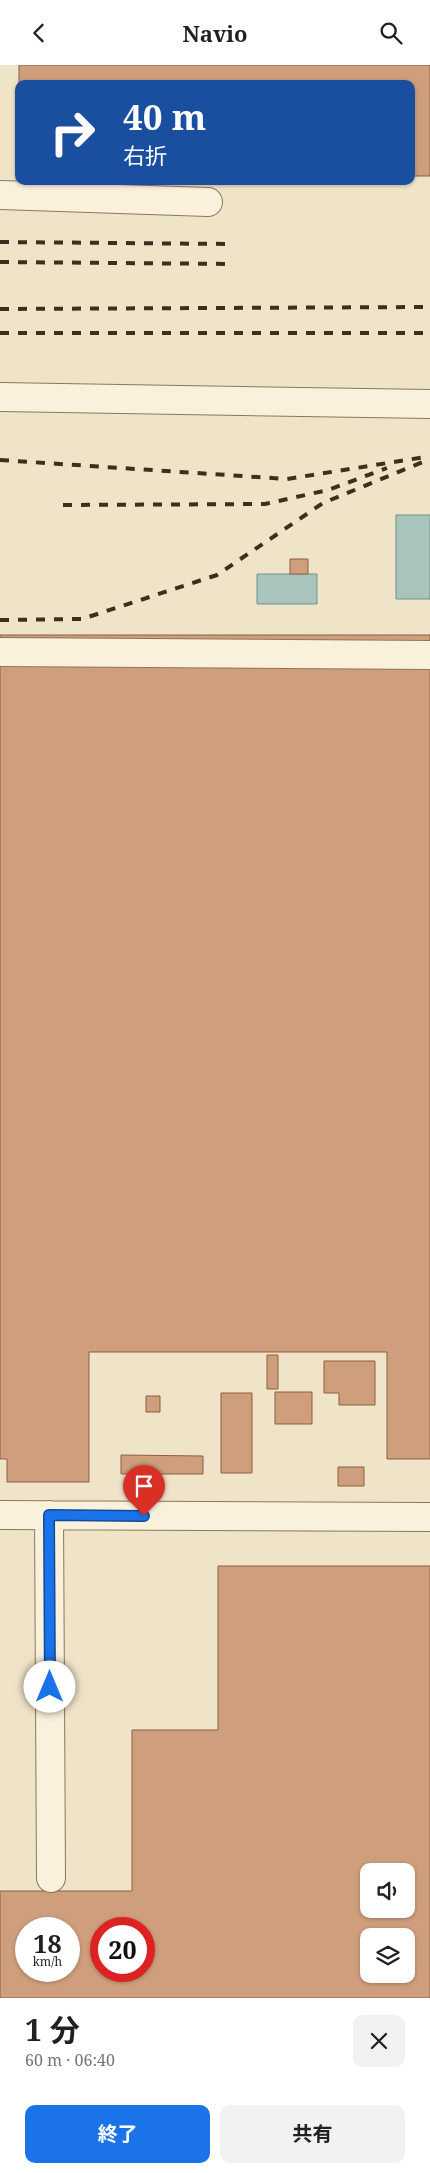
<!DOCTYPE html>
<html lang="ja">
<head>
<meta charset="utf-8">
<style>
	:root { --surface:#fff; --page:#f2f2f2; --text:#202124; --muted:#757577; --accent:#1a73e8 }
	body { margin:0; font-family:"Noto Serif","Noto Sans JP",serif; background:var(--page); color:var(--text); height:100vh; display:flex; flex-direction:column; font-size:19px; white-space:nowrap }
	* { box-sizing:border-box; margin:0 }
	p { font-size:16px; color:var(--muted) }
	.icon { flex:none; width:28px; height:28px; fill:none; stroke:currentColor; stroke-width:2; stroke-linecap:round; stroke-linejoin:round }
	.map { position:relative; height:1933px; overflow:hidden }
	.sheet { display:flex; flex-direction:column; background:var(--surface); flex:1 }
	.sheet>* { flex:none }
	.banner { position:absolute; left:15px; top:15px; width:400px; height:105px; border-radius:10px; box-shadow:0 1px 4px #0004; background:#1a4fa0; color:#fff; overflow:hidden }
	.buttons { position:absolute; left:360px; top:1798px; display:grid; gap:10px }
	.buttons a { display:grid; place-items:center; width:55px; height:55px; border-radius:10px; background:var(--surface); box-shadow:0 1px 4px #0004; font-size:25px }
	.speed { position:absolute; left:15px; top:1852px; display:flex; gap:10px; font-size:25px; font-weight:700; text-align:center }
	.speed>* { display:grid; place-content:center; width:65px; height:65px; border-radius:50%; background:var(--surface); box-shadow:0 1px 4px #0004; line-height:1 }
	.speed small { font-size:12px; font-weight:400 }
	.speed .limit { border:8px solid #d22; background:#fff; color:#111 }
	.pin { position:absolute; display:grid; place-items:center; width:42px; height:42px; color:#fff; margin:-51px -21px; border-radius:50% 50% 50% 0; rotate:-45deg; box-shadow:0 0 5px #0007 }
	.pin .icon { rotate:45deg }
	.me { position:absolute; width:55px; margin:-28px; rotate:0deg; stroke-linejoin:round; filter:drop-shadow(0 0 4px #0008) }
	.turn { display:flex; align-items:center; gap:18px; height:105px; padding:0 25px; font-size:22px }
	.turn .icon { width:65px; height:65px; stroke-width:2.5 }
	.turn b { display:block; font-size:35px; line-height:42px }
	.round { display:grid; place-items:center; flex:none; width:52px; height:52px; border-radius:10px; background:var(--page) }
	.summary { display:flex; align-items:center; justify-content:space-between; height:85px; padding:0 25px }
	h1 { font-size:30px; font-weight:700; line-height:38px }
	.button { display:flex; gap:10px; margin-top:auto; padding:10px 25px }
	.button a { flex:1; height:58px; border-radius:10px; background:var(--accent); color:#fff; font-size:20px; font-weight:700; line-height:58px; text-align:center }
	.button a+a { background:var(--page); color:var(--text) }
	header { display:flex; justify-content:space-between; align-items:center; height:65px; padding:0 25px; background:var(--surface); font-size:22px; font-weight:700 }
	.map>svg:first-child { display:block }
	.water { fill:#a9c4bc; stroke:#6f938a }
	.building { fill:#cf9f7d; stroke:#8d5f41; fill-rule:evenodd }
	.lines { fill:none; stroke-linecap:round; stroke-linejoin:round }
	.minor-casing { stroke:#8d765c; stroke-width:30 }
	.minor { stroke:#faf1dc; stroke-width:28 }
	.rail { stroke:#3d2e20; stroke-width:4; stroke-dasharray:9 9; stroke-linecap:butt }
	.route-casing { stroke:#114b97; stroke-width:12 }
	.route { stroke:#1a73e8; stroke-width:9 }
</style>
</head>
<body>
<header><svg class="icon" aria-label="back" viewBox="0 0 24 24"><path d="M15 5l-7 7 7 7"/></svg>Navio<svg class="icon" aria-label="search" viewBox="0 0 24 24"><circle cx="10" cy="10" r="6"/><path d="M15 15l6 6"/></svg></header>
<div class="map">
<svg width="430" height="1933" viewBox="0 0 430 1933">
	<rect width="100%" height="100%" fill="#f0e4c8"/>
	<!-- water -->
	<path class="water" d="M396,450H430V534H396Z
		M257,509H317V539H257Z"/>
	<!-- building -->
	<path class="building" d="M19,0H430V111H411V19H19Z
		M290,494H308V509H290Z
		M0,570H430V1394H387V1287H89V1417H7V1394H0Z
		M267,1290H278V1324H267Z
		M324,1296H375V1340H339V1328H324Z
		M275,1327H312V1359H275Z
		M221,1328H252V1408H221Z
		M146,1331H160V1347H146Z
		M121,1390L203,1391V1409H121Z
		M338,1402H364V1421H338Z
		M218,1501H430V1933H0V1826H132V1665H218ZM369,1806H406V1844H369ZM26,1864H69V1906H26ZM101,1864H144V1906H101ZM369,1871H406V1909H369Z"/>
	<g class="lines">
		<!-- minor casing -->
		<g class="minor-casing">
			<path id="minor" d="M0,130L208,137
				M0,332L430,339
				M0,587L430,590
				M0,1450L430,1452
				M49,1450L51,1813"/>
		</g>
		<!-- minor -->
		<use href="#minor" class="minor"/>
		<!-- rail -->
		<path class="rail" d="M0,177L232,179
			M0,197L234,199
			M0,244L430,242
			M0,268H430
			M0,395L287,414L425,392
			M63,440L265,439L328,425L387,403
			M0,555L82,554L217,510L323,438L430,394"/>
	</g>
	<g class="lines">
		<!-- route casing -->
		<g class="route-casing">
			<path id="route" d="M50,1622L49,1450L144,1451"/>
		</g>
		<!-- route -->
		<use href="#route" class="route"/>
	</g>
</svg>
<div class="buttons">
<a><svg class="icon" aria-label="sound" viewBox="0 0 24 24"><path d="M4 9h4l5-4v14l-5-4H4zM17 9q2 3 0 6"/></svg></a>
<a><svg class="icon" aria-label="layers" viewBox="0 0 24 24"><path d="M12 4l9 5-9 5-9-5zM3 14l9 5 9-5"/></svg></a>
</div>
<div class="speed"><div>18<small>km/h</small></div><div class="limit">20</div></div>
<div class="pin" style="left:144px;top:1451px;background:#d93025"><svg class="icon" aria-label="arrive" viewBox="0 0 24 24"><path d="M6 21V4h12l-3 4 3 4H6"/></svg></div>
<svg class="me" style="left:50px;top:1622px" viewBox="-20 -20 40 40"><circle r="19" fill="#fff"/><path d="M0-13L10 11 0 6-10 11z" fill="#1a73e8"/></svg>
<div class="banner">
<div class="turn"><svg class="icon" aria-label="right" viewBox="0 0 24 24"><path d="M7 20v-9h11M14 6l5 5-5 5"/></svg><div><b>40 m</b>右折</div></div>
</div>
</div>
<section class="sheet">
<div class="summary"><div><h1>1 分</h1><p>60 m · 06:40</p></div><a class="round"><svg class="icon" aria-label="close" viewBox="0 0 24 24"><path d="M6 6l12 12M18 6L6 18"/></svg></a></div>
<div class="button"><a>終了</a><a>共有</a></div>
</section>
</body>
</html>
